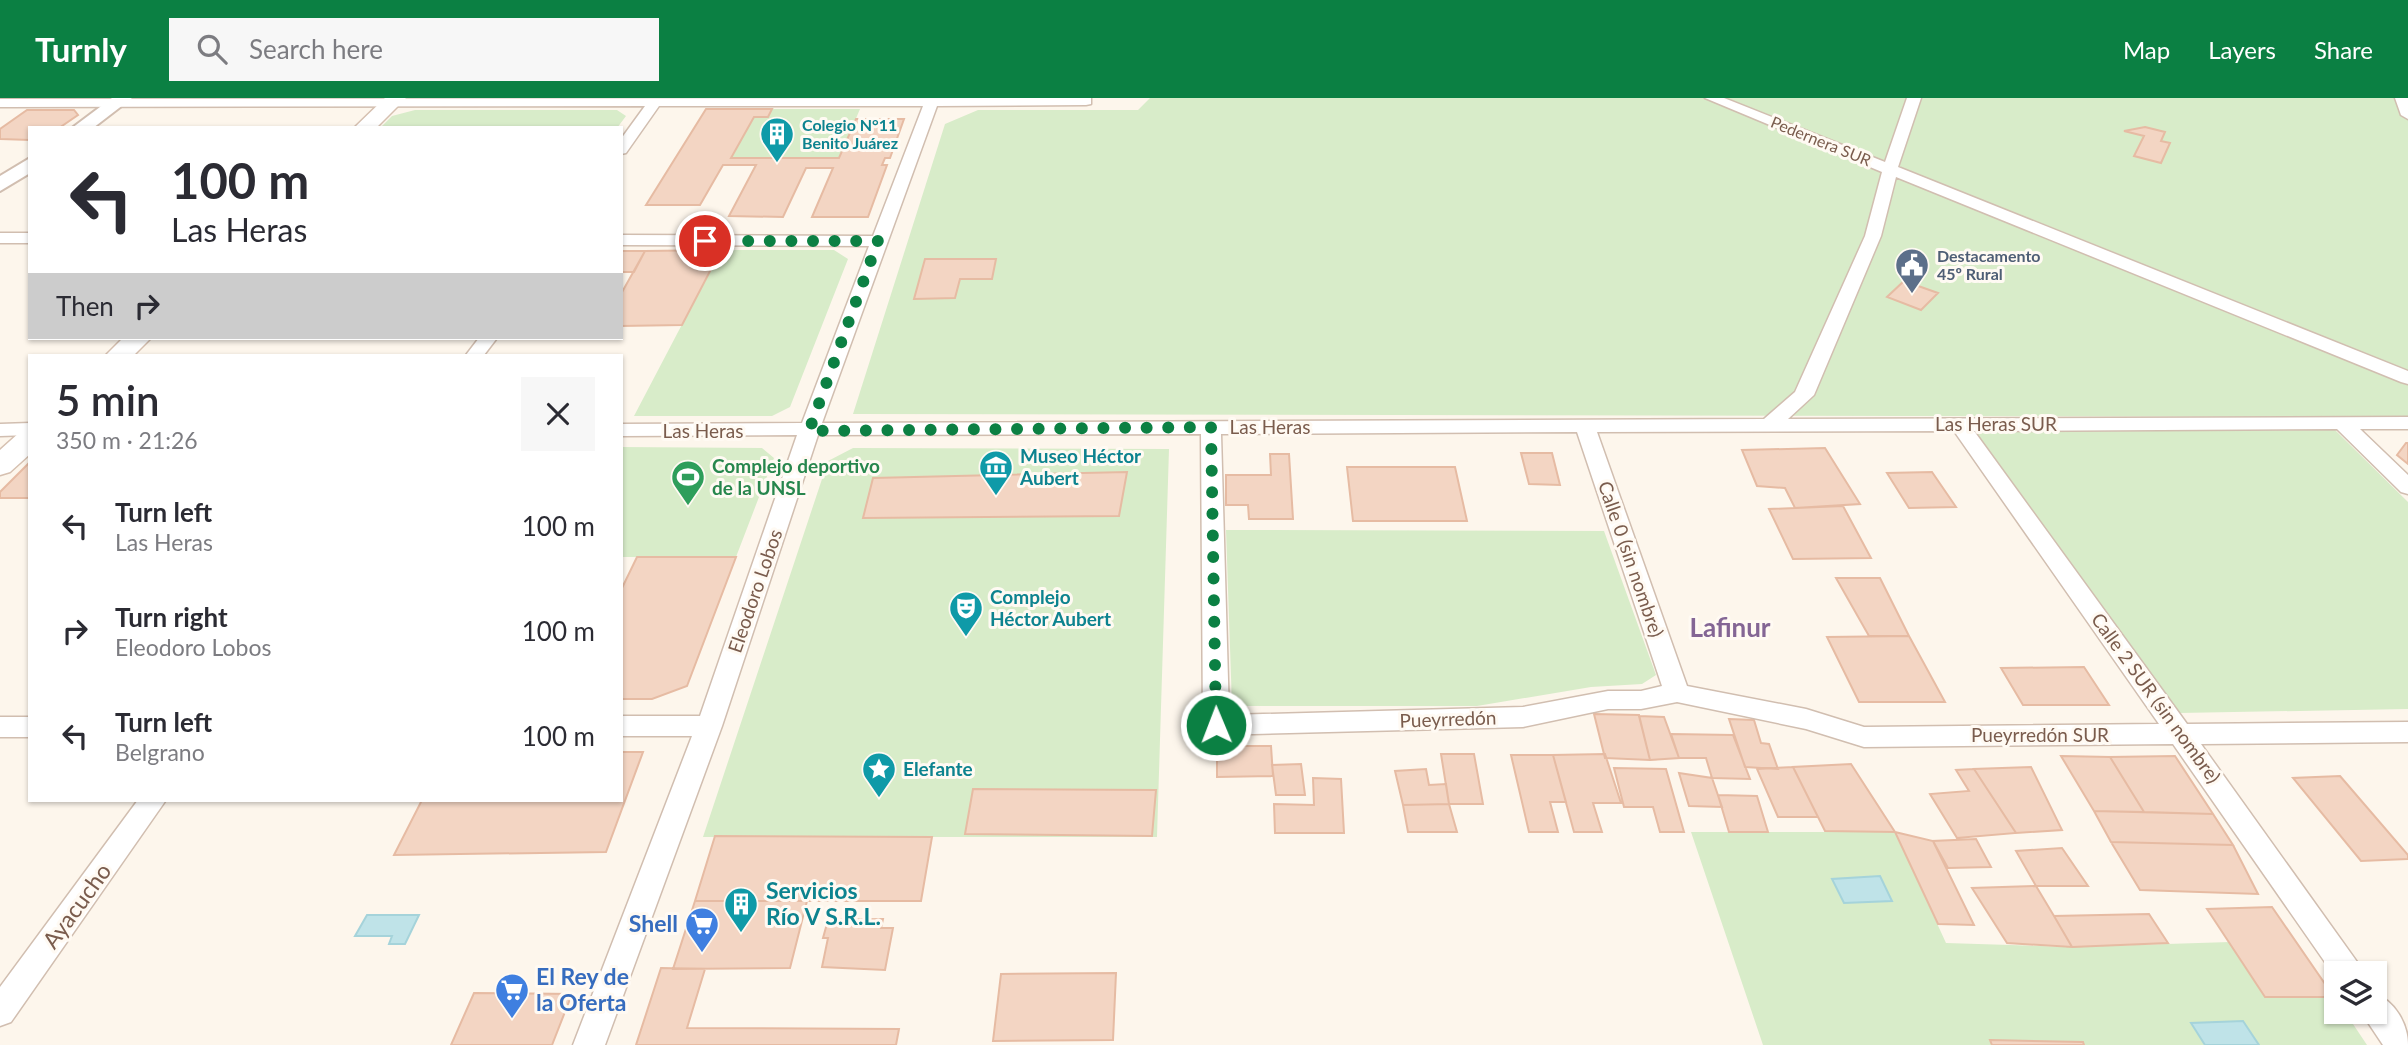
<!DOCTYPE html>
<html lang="en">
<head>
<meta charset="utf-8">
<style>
	:root { --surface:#fff; --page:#f7f7f7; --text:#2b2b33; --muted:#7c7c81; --accent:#0b8043 }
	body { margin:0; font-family:Lato,sans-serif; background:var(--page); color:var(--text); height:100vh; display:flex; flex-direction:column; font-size:26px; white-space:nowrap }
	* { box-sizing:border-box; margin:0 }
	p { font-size:23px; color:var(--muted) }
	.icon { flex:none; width:38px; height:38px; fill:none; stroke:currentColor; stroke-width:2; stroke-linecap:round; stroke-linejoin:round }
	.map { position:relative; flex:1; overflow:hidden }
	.side { position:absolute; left:28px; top:256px; width:595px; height:448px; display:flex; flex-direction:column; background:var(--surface); border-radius:0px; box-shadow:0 2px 5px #0004 }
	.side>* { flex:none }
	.top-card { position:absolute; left:28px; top:28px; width:595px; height:214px; border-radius:0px; box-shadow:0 2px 5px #0004; background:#fff; color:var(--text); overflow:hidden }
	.buttons { position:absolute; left:2324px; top:863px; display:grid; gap:14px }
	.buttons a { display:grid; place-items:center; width:63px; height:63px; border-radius:0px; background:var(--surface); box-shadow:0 2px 5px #0004; font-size:35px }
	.pin { position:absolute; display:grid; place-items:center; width:60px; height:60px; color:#fff; margin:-30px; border:4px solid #fff; border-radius:50%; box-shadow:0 2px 7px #0007 }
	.me { position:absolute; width:77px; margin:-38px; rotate:359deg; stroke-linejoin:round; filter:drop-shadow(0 0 5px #0008) }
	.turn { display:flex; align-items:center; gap:24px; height:147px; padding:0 28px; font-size:32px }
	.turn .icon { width:91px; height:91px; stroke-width:2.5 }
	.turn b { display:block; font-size:49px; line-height:60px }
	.then { display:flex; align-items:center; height:66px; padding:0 28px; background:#0003; gap:14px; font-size:26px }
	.round { display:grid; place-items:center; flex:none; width:74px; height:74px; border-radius:0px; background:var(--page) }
	.head { display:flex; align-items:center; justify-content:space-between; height:119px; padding:0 28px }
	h1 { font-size:42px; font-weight:600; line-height:52px }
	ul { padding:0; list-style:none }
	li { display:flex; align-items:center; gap:21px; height:105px; padding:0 28px }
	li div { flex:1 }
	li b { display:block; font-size:26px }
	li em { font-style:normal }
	header { display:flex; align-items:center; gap:42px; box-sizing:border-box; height:98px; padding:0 35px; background:var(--accent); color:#fff }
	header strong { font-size:33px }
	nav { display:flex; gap:38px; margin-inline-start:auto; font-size:24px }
	.search { width:490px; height:63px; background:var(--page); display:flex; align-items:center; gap:18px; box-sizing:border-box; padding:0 24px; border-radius:0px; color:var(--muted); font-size:26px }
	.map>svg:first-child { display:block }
	.green { fill:#d8ecc9 }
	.water { fill:#bfe3e8; stroke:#a5d3da; stroke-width:2 }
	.building { fill:#f3d5c3; stroke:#e6bba3; stroke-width:2 }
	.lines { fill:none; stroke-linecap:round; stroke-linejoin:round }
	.minor-casing { stroke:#d1beb0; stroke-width:3 }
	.tertiary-casing { stroke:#d1beb0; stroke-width:4 }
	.secondary-casing { stroke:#d6c0b0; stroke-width:3 }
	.minor { fill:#fff; fill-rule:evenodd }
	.tertiary { fill:#fff; fill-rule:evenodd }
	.secondary { fill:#fff; fill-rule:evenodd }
	.route { stroke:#0b8043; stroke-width:12; stroke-dasharray:0 21.6 }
	.labels { text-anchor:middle; stroke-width:6; stroke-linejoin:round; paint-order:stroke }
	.far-culture-label { font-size:16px; font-weight:bold; fill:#0d838f; stroke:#fffaf3; text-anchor:start }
	.far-street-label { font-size:16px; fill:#7a5c4d; stroke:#fffaf3 }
	.far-service-label { font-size:16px; font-weight:bold; fill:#4e5e75; stroke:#fffaf3; text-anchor:start }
	.street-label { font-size:19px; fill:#7a5c4d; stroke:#fffaf3 }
	.culture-label { font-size:19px; font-weight:bold; fill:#0d838f; stroke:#fffaf3; text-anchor:start }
	.leisure-label { font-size:19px; font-weight:bold; fill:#27864d; stroke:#fffaf3; text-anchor:start }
	.near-culture-label { font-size:23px; font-weight:bold; fill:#0d838f; stroke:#fffaf3; text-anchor:start }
	.near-street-label { font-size:23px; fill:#7a5c4d; stroke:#fffaf3 }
	.near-shop-label { font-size:23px; font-weight:bold; fill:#366cbe; stroke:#fffaf3; text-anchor:end }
	.district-label { font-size:26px; font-weight:bold; fill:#846695; stroke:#fffaf3 }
</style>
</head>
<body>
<header>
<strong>Turnly</strong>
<div class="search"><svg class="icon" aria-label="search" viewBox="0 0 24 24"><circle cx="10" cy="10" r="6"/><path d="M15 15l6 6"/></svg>Search here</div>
<nav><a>Map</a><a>Layers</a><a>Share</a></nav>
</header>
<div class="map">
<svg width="2408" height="947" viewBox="0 0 2408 947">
	<rect width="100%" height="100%" fill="#fdf6ec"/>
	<!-- green -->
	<path class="green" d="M1150,0H2408V319L853,316L945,26L978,12H1138Z
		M772,11H860L839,60H731L754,19H768Z
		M415,12H617L626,18L617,30H380L392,18Z
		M721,152H834L848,161L790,309L772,318H634Z
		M2335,332L2408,404V611L2179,615L1974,334Z
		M621,349L762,350L774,360L736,459H621Z
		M853,350L1169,351L1157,739H703L828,363Z
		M1226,432L1604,433L1656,577L1642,586L1591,589L1477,608H1232Z
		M1691,734H1895L1946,845L2072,849L2230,844L2265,899H2334L2336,914H2345L2367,947H1763Z"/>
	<!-- water -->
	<path class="water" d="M1880,778L1892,803L1844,805L1832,781Z
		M367,817H419L405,846H389L392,838H355Z
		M2243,923L2259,947H2205L2191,925Z"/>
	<!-- building -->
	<path class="building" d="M706,11H772L768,19H754L731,60H839L856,21H904L890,60H885L882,67H887L868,119H812L833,70H806L783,119L729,118L756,67H723L700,107H646Z
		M27,12H74L78,17L59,30H30V42L0,41V31Z
		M2145,29L2165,34L2161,43L2170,45L2161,65L2134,58L2144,38L2124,33Z
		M721,152L682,227L621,228V196L645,153Z
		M621,153H645L634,174H621Z
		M925,161H996L992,181H960L955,200L914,201Z
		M1904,183L1938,195L1921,212L1887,199Z
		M2406,345H2408V366L2397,357Z
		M1825,350L1860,406L1795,410L1785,390L1757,388L1742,352Z
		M1521,355H1552L1560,387L1529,386Z
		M1270,356H1289L1293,421H1249L1248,407H1226V377H1271Z
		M30,364V400H0V394Z
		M1347,369H1455L1467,423H1353Z
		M1127,374L1119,418L863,420L873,380Z
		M1932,374L1956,409L1909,410L1887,375Z
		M1843,408L1871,460L1793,461L1769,411Z
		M637,459H736L687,588L652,601H621V492Z
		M1836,480H1880L1909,538H1869Z
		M1909,538L1945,604H1859L1827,539Z
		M2084,569L2109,607H2023L2001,570Z
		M1594,616L1639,617L1650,662L1605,660Z
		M1639,618L1664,619L1679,660L1650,662Z
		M1729,621L1754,622L1761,645L1769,646L1778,671L1745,669Z
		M1671,636L1733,637L1750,681L1712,680L1706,660H1679Z
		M1217,648H1271L1273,678L1217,679Z
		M621,654H643L606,754L394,757L422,702H621Z
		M1441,656H1474L1483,706H1449Z
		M1605,656L1621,705H1593L1602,734H1574L1553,657Z
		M1511,657H1553L1566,704H1550L1558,734H1529Z
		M2061,658L2110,659L2144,714L2094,713Z
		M2175,658L2213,716L2144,714L2110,659Z
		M1301,666L1305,697H1276L1272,667Z
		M1851,666L1895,734L1825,733L1793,669Z
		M1793,669L1818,719H1778L1757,671Z
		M2031,669L2062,732L2016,735L1974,671Z
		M1614,670L1666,671L1684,734H1660L1653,709H1624Z
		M1426,671L1429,687L1446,686L1449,706L1403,707L1395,673Z
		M1974,671L2016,735L1957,740L1930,696L1969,693L1956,672Z
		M1679,675L1712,680L1722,709L1689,708Z
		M2340,678L2408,757V761L2361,763L2293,680Z
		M1313,680L1341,681L1344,735H1275L1274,706L1314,707Z
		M973,691L1156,692L1152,738L965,736Z
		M1718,697L1757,698L1768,734H1729Z
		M1449,706L1457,734H1408L1403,707Z
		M2094,713L2213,716L2233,747L2111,744Z
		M1895,734L1933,743L1974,827L1938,826Z
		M715,738L932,739L921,803H695Z
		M1976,741L1991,769L1948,770L1933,743Z
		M2111,744L2233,747L2258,796L2140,792Z
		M2062,750L2088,788H2036L2016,753Z
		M2036,788L2054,818L2072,849L2007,845L1972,790Z
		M695,803H807L790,870L673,871Z
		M2272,809L2334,899H2265L2207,811Z
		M2149,816L2168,845L2072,849L2054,818Z
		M883,821L881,830H893L885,872L822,869L828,840H823L828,822Z
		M661,870L705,871L687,930L899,931L896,947H636Z
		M1116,875L1113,942L993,943L1001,876Z
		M474,895L572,896L552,947H451Z
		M1990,942L2083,944L2084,947H1992Z"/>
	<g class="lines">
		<!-- minor casing -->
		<g class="minor-casing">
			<path id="minor" d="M1091,0V6L1086,7L937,8L822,325L1764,321L1795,294L1865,138L1882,74L1705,0H1724L1885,64L1907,0H1921L1898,69L2408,273V286L2401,284L1896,79L1881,138L1814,297L1788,321L2408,319V331H2360L2408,377V396L2401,394L2337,331L1974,333L2187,626L2408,624V644L2201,646L2365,875H2336V880L2173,646L1864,649L1806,631L1677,604L1641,611H1608L1523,629L1216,637L1207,634L1203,627L1201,336L818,337L722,628L605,947H573L692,638H621V618H700L797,337L621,338V326L802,325L869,148L621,147V137L873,138L923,8H659L626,55L621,56V41L645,8L0,9V1ZM1954,333L2159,626L1864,629L1806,611L1687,588L1597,334ZM1577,334L1662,588L1641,593H1608L1523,609L1229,617L1221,336Z
				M2395,0H2408V21L2401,17Z
				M0,135H30V145H0Z
				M479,240H497L484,257H466Z
				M30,325V337L0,338V326Z
				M0,619H30V639H0Z
				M138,702H166L11,924L0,928V889Z
				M2375,896C2395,903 2408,926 2408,947H2383L2361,914H2375Z"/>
		</g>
		<!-- tertiary casing -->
		<g class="tertiary-casing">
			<path id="tertiary" d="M112,0H132L93,30H72Z
				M30,60V75L0,93V78Z"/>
		</g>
		<!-- secondary casing -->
		<g class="secondary-casing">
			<path id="secondary" d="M385,0H406L376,30H354Z
				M123,240H151L134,257H106Z
				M30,331V356L10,374L0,377V352L20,334Z"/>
		</g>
		<!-- minor -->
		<use href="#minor" class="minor"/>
		<!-- tertiary -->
		<use href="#tertiary" class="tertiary"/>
		<!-- secondary -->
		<use href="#secondary" class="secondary"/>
	</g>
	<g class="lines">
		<!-- route -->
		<path class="route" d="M705,143H878L809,333L1211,329L1216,627"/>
	</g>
	<!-- icons -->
	<defs>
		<g id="building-pin" transform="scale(1.75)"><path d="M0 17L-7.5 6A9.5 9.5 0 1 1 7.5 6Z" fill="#0f9aa8" stroke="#fffaf3"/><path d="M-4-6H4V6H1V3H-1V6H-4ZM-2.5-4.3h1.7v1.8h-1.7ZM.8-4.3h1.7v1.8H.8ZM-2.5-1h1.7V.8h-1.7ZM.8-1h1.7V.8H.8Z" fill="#fff"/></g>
		<g id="civic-pin" transform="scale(1.75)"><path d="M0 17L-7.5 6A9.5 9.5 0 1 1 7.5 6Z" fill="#5c6f8a" stroke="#fffaf3"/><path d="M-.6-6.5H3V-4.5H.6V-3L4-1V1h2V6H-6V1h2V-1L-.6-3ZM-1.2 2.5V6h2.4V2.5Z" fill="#fff"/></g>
		<g id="museum-pin" transform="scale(1.75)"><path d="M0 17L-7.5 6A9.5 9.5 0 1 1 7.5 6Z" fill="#0f9aa8" stroke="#fffaf3"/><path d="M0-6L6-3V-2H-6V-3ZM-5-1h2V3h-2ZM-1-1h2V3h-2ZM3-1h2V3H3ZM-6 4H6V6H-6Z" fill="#fff"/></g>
		<g id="stadium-pin" transform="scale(1.75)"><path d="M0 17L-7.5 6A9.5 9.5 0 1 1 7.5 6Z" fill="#2e9e5b" stroke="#fffaf3"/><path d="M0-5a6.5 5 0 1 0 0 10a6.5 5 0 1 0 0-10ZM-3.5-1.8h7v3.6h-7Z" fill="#fff"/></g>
		<g id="theatre-pin" transform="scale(1.75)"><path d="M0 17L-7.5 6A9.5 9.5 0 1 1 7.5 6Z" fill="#0f9aa8" stroke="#fffaf3"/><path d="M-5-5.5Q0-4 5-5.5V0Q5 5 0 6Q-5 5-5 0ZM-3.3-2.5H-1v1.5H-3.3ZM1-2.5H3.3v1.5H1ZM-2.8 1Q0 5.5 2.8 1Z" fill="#fff"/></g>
		<g id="sight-pin" transform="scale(1.75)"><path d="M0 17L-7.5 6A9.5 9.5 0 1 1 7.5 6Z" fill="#0f9aa8" stroke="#fffaf3"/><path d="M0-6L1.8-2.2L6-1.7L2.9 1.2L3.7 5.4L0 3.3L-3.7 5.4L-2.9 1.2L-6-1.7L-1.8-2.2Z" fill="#fff"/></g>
		<g id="supermarket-pin" transform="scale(1.75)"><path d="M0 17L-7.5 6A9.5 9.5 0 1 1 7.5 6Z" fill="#3f7fe0" stroke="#fffaf3"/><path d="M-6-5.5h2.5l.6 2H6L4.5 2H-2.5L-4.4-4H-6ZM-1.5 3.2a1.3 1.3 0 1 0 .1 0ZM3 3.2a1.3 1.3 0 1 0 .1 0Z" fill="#fff"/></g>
	</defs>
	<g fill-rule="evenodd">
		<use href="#building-pin" x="777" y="36"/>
		<use href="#civic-pin" x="1912" y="167"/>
		<use href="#museum-pin" x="996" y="369"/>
		<use href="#stadium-pin" x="688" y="379"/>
		<use href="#theatre-pin" x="966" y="510"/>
		<use href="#sight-pin" x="879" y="671"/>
		<use href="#building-pin" x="741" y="806"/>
		<use href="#supermarket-pin" x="702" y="826"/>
		<use href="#supermarket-pin" x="512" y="892"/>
	</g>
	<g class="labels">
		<!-- far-culture labels -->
		<g class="far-culture-label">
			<text x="802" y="33">Colegio N°11<tspan x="802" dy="18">Benito Juárez</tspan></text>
		</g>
		<!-- far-street labels -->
		<g class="far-street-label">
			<text transform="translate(1821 43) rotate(22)" y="6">Pedernera SUR</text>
		</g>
		<!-- far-service labels -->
		<g class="far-service-label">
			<text x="1937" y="164">Destacamento<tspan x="1937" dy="18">45º Rural</tspan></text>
		</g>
		<!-- street labels -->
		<g class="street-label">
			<text x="1996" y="333">Las Heras SUR</text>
			<text x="1270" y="336">Las Heras</text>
			<text x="703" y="340">Las Heras</text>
			<text transform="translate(1631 461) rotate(71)" y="7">Calle 0 (sin nombre)</text>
			<text transform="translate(755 493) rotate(-71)" y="7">Eleodoro Lobos</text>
			<text transform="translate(2156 600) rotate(54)" y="7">Calle 2 SUR (sin nombre)</text>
			<text transform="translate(1448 621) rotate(-2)" y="7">Pueyrredón</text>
			<text x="2040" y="644">Pueyrredón SUR</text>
		</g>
		<!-- culture labels -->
		<g class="culture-label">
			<text x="1020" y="365">Museo Héctor<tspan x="1020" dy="22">Aubert</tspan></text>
			<text x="990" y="506">Complejo<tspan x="990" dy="22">Héctor Aubert</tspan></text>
			<text x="903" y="678">Elefante</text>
		</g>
		<!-- leisure labels -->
		<g class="leisure-label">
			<text x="712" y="375">Complejo deportivo<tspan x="712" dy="22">de la UNSL</tspan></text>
		</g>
		<!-- near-culture labels -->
		<g class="near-culture-label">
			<text x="766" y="801">Servicios<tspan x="766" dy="26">Río V S.R.L.</tspan></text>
		</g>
		<!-- near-street labels -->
		<g class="near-street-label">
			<text transform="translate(77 808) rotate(-54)" y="8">Ayacucho</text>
		</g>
		<!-- near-shop labels -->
		<g class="near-shop-label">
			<text x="678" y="834">Shell</text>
			<text x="536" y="887" text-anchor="start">El Rey de<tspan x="536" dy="26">la Oferta</tspan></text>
		</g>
		<!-- district labels -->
		<g class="district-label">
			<text x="1730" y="539">Lafinur</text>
		</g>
	</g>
</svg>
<div class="buttons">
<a><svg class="icon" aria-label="layers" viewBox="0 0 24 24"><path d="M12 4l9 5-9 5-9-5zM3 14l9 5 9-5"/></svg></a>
</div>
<div class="pin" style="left:705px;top:143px;background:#d93025"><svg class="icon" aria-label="arrive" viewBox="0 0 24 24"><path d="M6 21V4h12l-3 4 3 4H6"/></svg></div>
<svg class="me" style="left:1216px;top:627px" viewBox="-20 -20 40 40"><circle r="17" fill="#0b8043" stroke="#fff" stroke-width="3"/><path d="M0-11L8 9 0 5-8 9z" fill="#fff"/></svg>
<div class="top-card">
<div class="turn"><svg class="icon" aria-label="left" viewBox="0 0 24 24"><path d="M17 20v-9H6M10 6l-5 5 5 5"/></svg><div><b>100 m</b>Las Heras</div></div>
<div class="then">Then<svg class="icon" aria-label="right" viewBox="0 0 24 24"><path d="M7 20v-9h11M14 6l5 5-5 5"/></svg></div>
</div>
<section class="side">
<div class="head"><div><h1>5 min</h1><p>350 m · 21:26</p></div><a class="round"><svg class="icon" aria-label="close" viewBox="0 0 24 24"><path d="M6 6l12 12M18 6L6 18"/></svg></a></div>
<ul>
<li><svg class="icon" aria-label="left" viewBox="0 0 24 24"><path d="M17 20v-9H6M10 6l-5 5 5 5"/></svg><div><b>Turn left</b><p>Las Heras</p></div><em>100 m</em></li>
<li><svg class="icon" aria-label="right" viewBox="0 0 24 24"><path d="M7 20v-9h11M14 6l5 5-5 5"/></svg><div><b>Turn right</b><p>Eleodoro Lobos</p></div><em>100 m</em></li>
<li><svg class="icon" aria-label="left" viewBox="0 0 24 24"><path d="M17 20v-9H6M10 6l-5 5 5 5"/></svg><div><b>Turn left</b><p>Belgrano</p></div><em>100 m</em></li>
</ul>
</section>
</div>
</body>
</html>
